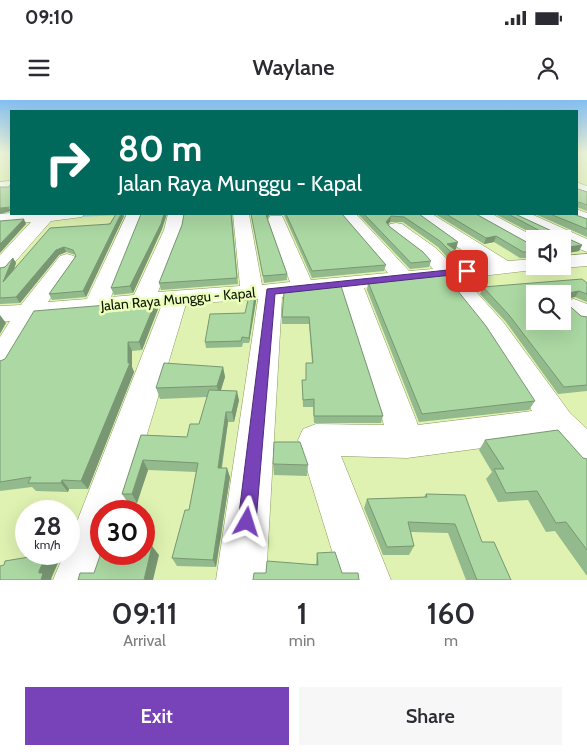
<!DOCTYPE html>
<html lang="en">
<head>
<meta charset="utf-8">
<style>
	:root { --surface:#fff; --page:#f7f7f7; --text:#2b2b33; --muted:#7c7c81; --accent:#7843b9 }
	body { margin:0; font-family:Cabin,sans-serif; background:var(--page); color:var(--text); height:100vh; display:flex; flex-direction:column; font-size:19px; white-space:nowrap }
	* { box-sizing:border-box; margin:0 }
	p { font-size:16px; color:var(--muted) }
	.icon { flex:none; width:28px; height:28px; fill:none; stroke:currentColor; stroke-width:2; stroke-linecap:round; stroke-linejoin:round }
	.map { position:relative; height:480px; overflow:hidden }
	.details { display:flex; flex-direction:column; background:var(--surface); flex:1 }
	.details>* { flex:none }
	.banner { position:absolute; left:10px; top:10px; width:568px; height:105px; border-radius:0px; box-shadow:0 5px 20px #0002; background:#00695c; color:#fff; overflow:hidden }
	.buttons { position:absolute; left:526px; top:130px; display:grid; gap:10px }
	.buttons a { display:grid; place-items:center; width:45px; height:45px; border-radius:0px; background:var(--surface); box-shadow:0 5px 20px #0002; font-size:25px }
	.speed { position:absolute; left:15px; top:400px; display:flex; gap:10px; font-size:25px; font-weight:700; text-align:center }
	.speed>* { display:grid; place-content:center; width:65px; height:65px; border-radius:50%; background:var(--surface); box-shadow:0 5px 20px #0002; line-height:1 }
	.speed small { font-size:12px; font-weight:400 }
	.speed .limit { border:8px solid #d22; background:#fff; color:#111 }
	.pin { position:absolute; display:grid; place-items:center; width:42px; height:42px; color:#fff; margin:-21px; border-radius:10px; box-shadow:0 2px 8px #0006 }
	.me { position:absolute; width:55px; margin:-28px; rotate:6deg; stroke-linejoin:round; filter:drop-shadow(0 0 4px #0008) }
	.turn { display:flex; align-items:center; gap:18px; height:105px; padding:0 25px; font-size:22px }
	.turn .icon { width:65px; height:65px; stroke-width:2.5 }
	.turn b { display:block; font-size:35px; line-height:42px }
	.eta { display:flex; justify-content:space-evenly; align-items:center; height:85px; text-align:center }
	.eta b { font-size:30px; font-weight:600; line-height:35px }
	.action { display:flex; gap:10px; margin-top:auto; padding:10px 25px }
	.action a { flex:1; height:58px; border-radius:0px; background:var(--accent); color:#fff; font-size:20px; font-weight:600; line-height:58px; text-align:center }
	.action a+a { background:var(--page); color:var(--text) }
	.status { display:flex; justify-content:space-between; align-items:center; height:35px; padding:0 25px; background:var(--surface); direction:ltr }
	.status svg { height:14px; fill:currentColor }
	header { display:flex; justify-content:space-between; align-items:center; height:65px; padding:0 25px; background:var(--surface); font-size:22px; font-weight:600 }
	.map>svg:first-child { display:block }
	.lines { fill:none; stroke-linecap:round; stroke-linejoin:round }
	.stream { fill:#8fcffe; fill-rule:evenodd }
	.minor-casing { stroke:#8a9a5d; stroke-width:1 }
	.minor { fill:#fff; fill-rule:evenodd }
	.wall { fill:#93ba8c }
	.shaded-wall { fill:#789772 }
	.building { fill:#abd8a3; stroke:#789772; fill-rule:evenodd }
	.route { fill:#7843b9; stroke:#4e2c78 }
	.labels { text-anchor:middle; stroke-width:5; stroke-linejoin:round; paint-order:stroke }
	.street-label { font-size:14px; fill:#0e1400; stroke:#ecffbd }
</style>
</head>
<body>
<div class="status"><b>09:10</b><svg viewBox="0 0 49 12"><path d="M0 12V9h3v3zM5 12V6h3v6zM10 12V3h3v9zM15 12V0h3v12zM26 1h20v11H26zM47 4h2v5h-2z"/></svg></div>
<header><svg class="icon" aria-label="menu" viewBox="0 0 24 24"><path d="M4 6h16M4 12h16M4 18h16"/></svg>Waylane<svg class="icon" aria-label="person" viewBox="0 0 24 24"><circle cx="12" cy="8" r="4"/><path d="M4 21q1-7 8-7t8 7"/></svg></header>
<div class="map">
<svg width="587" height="480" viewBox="0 0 587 480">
	<rect width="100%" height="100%" fill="#dff2b1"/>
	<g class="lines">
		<!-- stream -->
		<path class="stream" d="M103,114H127L125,115L74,117L72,116L74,115Z"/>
		<!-- minor casing -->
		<g class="minor-casing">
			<path id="minor" d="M11,81V89L0,90V82Z
				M576,82L587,86V96L576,92Z
				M576,109L587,113V124L569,117L567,114H576Z
				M0,114L11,113L84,114L82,117L51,121L7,171L0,173V155L31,122L0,124Z
				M127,114H143L111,197L134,195L164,130L168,114H184L182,130L158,192L240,186L233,114H249L262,185L290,182L268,120L270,116H282L284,120L311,180L388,173L339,114H356L409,171L433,169L423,157L390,132L387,128L390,124L396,123L402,124L437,149L454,167L483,164L442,137L414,114H432L508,161L535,159V166H545L542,169L464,178L504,223L570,313L587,329V372L574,367L550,339L407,358L341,356L391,480H341L298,340L303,329L316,324L384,325L342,191L282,197L266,480H216L258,199L186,204L124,411H101V454H111L103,480H53L64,454H69V442L161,207L38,218L10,267L0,270V237L10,221L0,222V206L21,205L60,156L67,154L74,156L77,160L48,202L87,199ZM443,181L484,233L532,311L418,325L364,188Z
				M472,114H492L539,139H535V150L528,148L474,117Z
				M510,114H531L587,139V152L562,142V139H557L512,117Z
				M587,154V166L562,168L555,166H562V156Z
				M574,199L587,204V224L578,221L562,207L565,201Z"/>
		</g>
		<!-- minor -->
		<use href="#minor" class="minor"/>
	</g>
	<!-- wall -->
	<path class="wall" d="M578,89L587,92V111L577,107Z
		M184,114H232L238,184L161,190L159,183L182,125Z
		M251,114H342L386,165L384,171L312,178L284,115L270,114L267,119L287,174V180L264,183Z
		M358,114H419L456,149H454L465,157L462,164L454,165L438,147L403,122H390L388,125L390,127L431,161L429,167L410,169Z
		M435,114H476L530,144H535V158H520L494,142L484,144Z
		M495,114H515L582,145L579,151L562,154V139H538L539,137Z
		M535,114H573L587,119V137Z
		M124,116L86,197L52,200L49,194L76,156V155L66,152L59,155L20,203L0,204V168L5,167L13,158L16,163L14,170Z
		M162,129L133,193L114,195L111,188Z
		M368,182L535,301L529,310L419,322L367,190Z
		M587,183V202L575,197L566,199L565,202L581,216L587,217V291L558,294L506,222L480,194L483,187Z
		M341,186L383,316L381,323H314L313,307H303L302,280H306L312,263L309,224H282V217Z
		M255,195L256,201L249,243H243L242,247L206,248L205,242L245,213Z
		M158,209L142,250L132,251V267L134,272L88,389H69L68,392L36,391L32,387L0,391V261Z
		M223,267L225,277L221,290L239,300L234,322H228L222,368L230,377L216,467L177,466L172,458L189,410L196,372L148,370L137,403H128L122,394L141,335L187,337L199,324L207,297L160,299L156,288Z
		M485,340L583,358L587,359V476L555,431L546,432L528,400L498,402L486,379L492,372L479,350Z
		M273,364L308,365L307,376L274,375Z
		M426,394L482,442L511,480H466L448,433L411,432L414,446L409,455H383L364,408L367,399L424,397Z
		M317,453L342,473H266L316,464Z"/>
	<!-- shaded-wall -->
	<path class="shaded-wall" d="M8,106L11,111L0,114V108Z
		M121,114H123L124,116L86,197L83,191Z
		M164,114H167L162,129L133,193L130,186Z
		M267,114H270L266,121V115Z
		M391,116L390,122L385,128L386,122Z
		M24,119L26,124L0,153V144Z
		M496,136L494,142L484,144L486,138Z
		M458,142L456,149L448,150L447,144Z
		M582,145L579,151L562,154V148Z
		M64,147L66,152L59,155L20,203L16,197L56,150Z
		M465,157L462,164L454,165L457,158Z
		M13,158L16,163L7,188L3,182Z
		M579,191L575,197L565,199L568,193Z
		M255,195L256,201L249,243V238Z
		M156,201L158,209L142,250L139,242Z
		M0,215L6,223L0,234Z
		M128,242L132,251V267L134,272L88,389L81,381L128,263Z
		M223,267L225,277L219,296L217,286Z
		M237,291L239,300L234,322L232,312Z
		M226,312L228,322L220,377L218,368Z
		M143,360L148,370L137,403L132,394Z
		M227,368L230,377L216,467L213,460Z
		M62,380L69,389L68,392L61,383Z
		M152,446L159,455L153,480H144Z
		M47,454L58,463L51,479L52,480H41L39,471Z"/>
	<!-- building -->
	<path class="building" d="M11,83V107L0,108V87H9Z
		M576,86L578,89L587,92V105L579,102L576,107Z
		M116,114H121L83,191L49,194L76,156L73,150L64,147L56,150L16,197L0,198V168L5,167L13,158L3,182L50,128L110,124Z
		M141,114H164L161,124L130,186L111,188Z
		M184,114H231L237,178L159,183L182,125Z
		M251,114H267L266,115L287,174L263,176Z
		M286,114H342L386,165L312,171Z
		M364,114H419L458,142L447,144L465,157L457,158L440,141L404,117L391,116L386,122L390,127L423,152L431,161L411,163Z
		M446,114H476L530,144H535V152H523L496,136L486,138Z
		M508,114H515L582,145L562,148V139H540V135L544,133Z
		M550,114H573L587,119V129Z
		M24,119L0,144V121Z
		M445,175L486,226L535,301L422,314L368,182Z
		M582,179L587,183V194L579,191L568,193L565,202L581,216L587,217V285L564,287L509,215L483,187ZM535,194H562V221H535Z
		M341,186L383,316H314V299L303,300L302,280H306V263H313L309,217H282L284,192Z
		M255,195L249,238L242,237L241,241L205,242L210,214L245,213L249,196Z
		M156,201L139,242H128V263H130L81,381L62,380L61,383H28L31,377L0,382V261L5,259L34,211Z
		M164,263L223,267L217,286L156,288Z
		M209,290L237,291L232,312H226L218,368H227L213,460L172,458L185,410H189L198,363L143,360L132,394H122L141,335L187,337L190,324H199Z
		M558,330L583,358L587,359V450L566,422L556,423L537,391L506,393L494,369H504L485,340Z
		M274,342H300L308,365L273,364Z
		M426,394L465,395L482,442H494L511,480H477L455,424L408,422L414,446L387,447L367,399L427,397Z
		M144,446H152L144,480H78L80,473H94L101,453L144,454Z
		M335,452L342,473H358L359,480H253L254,473H266L267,461L318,465L317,453Z
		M47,454L39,471V473H43L41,480H0V466L4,465L5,461Z"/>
	<!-- sky -->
	<linearGradient id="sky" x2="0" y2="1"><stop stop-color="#84bff1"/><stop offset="0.44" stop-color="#f1f9dc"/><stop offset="1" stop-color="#f1f9dc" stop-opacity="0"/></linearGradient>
	<rect width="587" height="120" fill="url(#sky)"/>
	<!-- route -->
	<path class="route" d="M467,168L470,169V173L275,194L256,422L254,429L247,431L241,429L238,422L267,189Z"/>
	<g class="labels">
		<!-- street labels -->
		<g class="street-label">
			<text transform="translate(178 199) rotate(-5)" y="5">Jalan Raya Munggu - Kapal</text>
		</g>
	</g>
</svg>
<div class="buttons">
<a><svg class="icon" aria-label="sound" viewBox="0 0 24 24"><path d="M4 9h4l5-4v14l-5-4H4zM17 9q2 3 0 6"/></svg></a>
<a><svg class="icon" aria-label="search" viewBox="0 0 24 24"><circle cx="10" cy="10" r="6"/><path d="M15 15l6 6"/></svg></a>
</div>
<div class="speed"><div>28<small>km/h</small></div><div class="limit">30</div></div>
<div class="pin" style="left:467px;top:171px;background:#d93025"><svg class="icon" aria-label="arrive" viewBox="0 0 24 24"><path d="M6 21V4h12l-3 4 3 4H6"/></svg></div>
<svg class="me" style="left:247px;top:422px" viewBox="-20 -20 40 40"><path d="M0-17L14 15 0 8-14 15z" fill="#7843b9" stroke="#fff" stroke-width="4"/></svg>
<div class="banner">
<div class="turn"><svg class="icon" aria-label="right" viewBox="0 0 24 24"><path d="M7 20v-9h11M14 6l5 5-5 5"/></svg><div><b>80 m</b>Jalan Raya Munggu - Kapal</div></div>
</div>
</div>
<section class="details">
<div class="eta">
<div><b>09:11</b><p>Arrival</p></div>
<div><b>1</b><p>min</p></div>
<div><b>160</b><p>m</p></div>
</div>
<div class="action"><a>Exit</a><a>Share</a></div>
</section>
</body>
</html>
